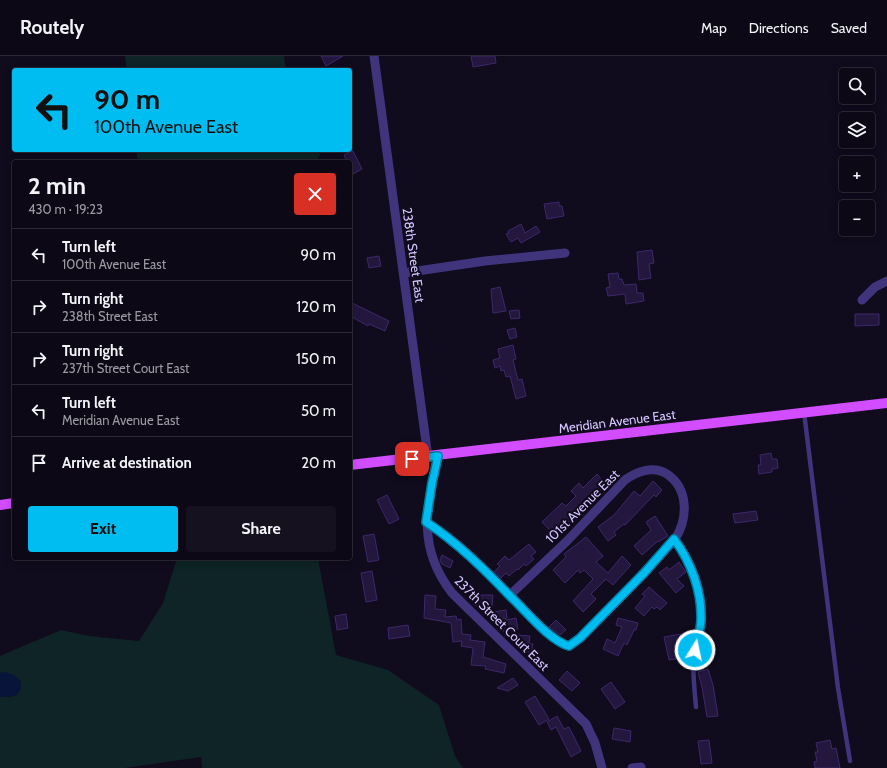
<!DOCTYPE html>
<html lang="en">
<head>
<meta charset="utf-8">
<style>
	:root { --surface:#0c0816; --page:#15111f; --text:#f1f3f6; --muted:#9a9aa1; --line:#2c2935; --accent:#00bdf1 }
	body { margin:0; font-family:Cabin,sans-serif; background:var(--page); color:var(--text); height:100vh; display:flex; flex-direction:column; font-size:15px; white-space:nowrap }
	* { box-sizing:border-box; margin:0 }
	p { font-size:13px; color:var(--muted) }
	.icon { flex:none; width:22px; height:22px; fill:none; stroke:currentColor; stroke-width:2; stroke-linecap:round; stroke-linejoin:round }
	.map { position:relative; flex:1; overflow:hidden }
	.drawer { position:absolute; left:12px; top:104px; width:340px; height:400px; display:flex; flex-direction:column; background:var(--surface); border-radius:4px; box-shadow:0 2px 10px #0003,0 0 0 1px var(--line) }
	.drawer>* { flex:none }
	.top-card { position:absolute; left:12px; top:12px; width:340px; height:84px; border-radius:4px; box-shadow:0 2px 10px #0003,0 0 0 1px var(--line); background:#00bdf1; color:#111; overflow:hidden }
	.fabs { position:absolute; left:839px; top:12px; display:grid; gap:8px }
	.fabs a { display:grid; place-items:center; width:36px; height:36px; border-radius:4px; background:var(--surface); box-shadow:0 2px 10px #0003,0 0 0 1px var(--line); font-size:20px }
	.pin { position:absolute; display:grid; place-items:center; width:34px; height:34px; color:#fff; margin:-17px; border-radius:8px; box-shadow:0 2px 6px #0006 }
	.me { position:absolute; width:44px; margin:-22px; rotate:10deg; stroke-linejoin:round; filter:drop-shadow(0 0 3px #0008) }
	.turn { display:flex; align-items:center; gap:14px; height:84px; padding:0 16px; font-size:18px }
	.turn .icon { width:52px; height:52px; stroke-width:2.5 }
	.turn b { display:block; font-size:28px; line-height:34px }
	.round { display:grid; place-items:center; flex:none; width:42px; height:42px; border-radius:4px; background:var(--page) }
	.headline { display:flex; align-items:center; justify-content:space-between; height:68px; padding:0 16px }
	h1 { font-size:24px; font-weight:700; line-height:30px }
	.cta { display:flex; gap:8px; margin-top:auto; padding:8px 16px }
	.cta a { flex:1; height:46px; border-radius:4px; background:var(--accent); color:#111; font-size:16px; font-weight:700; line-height:46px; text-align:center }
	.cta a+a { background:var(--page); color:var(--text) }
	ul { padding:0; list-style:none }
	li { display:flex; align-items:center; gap:12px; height:52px; padding:0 16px; border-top:1px solid var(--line) }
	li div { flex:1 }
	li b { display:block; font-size:15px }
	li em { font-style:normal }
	header { display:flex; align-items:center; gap:24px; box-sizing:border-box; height:56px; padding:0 20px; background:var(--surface); border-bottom:1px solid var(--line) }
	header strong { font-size:19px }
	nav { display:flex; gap:22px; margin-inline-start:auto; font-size:14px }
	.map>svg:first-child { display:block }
	.green { fill:#0e2426 }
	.water { fill:#081439 }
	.building { fill:#23173e; stroke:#3d286a }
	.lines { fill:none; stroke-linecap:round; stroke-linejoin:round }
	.lane { stroke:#40357d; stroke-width:4.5 }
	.street { stroke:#40357d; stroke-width:9 }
	.primary { stroke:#d24dff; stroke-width:10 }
	.route-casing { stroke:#007b9d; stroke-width:10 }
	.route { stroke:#00bdf1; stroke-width:7 }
	.labels { text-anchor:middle; stroke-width:4; stroke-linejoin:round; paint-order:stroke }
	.street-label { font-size:13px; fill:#d4c6ff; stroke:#100b1d }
</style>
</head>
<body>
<header>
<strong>Routely</strong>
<nav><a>Map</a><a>Directions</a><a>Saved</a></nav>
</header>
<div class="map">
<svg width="887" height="712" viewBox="0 0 887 712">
	<rect width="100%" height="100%" fill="#100b1d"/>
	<!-- green -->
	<path class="green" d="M125,0H284L286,14H127Z
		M136,94H322L317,106H138Z
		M177,502H318L336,599L388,614L439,649L455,700L463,712H202L201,701L125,712H0V641L15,640L21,633V626C15,620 9,616 0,617V600L61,574L89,580L139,585L163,547Z"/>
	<!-- water -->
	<path class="water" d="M5,616L14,619L21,626V633L15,640L0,641V617Z"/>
	<!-- building -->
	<path class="building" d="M321,0H343L326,10Z
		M471,0H495L496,7L473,11Z
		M353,95L362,113L353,118L350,106H347L344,99Z
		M559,146V150H562L564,160L547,163L544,148Z
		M521,168L525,177L536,170L540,176L521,187L518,182L511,186L506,178L509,177L508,175Z
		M652,194L654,207L649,208L651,222L639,224L637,196Z
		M379,200L381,210L369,212L367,202Z
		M618,217L619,223H622L624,229L636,228L637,237H643L644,245L626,248L625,238L608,240L606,232L610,231L608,218Z
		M500,231L506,255L493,257L491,233Z
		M350,246L389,265L385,275L369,268L368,270L350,260Z
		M519,254L520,262L511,263L509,255Z
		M855,258H879V269L855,270Z
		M515,272L517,281L510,283L507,274Z
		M513,289L516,303L513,304L518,324L522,323L526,340L516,343L510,320L506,321L504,314L501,315L500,310L495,312L493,304L500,302L498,293Z
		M771,397L772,403H777L778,412L772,413V416L759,418L758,409H761L760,399Z
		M597,418L606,429L574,458L577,461L556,481L542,466L562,447L566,450L576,440L571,435L579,427L583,432Z
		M653,425L662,434L656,441L654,439L625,469L624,468L614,476L616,479L608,485L598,471L614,459L634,435L640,440Z
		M387,439L399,463L389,468L377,444Z
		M756,455L758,464L735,467L733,458Z
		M655,460L668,480L658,486V485L642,499L634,490L651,474L646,466Z
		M374,478L379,504L368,506L363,480Z
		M586,481L603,500L596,506L608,517L622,500L631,509L613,529L606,523L591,538L596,543L583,556L573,545L593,523L584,514L580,517L578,514L565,527L553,514L566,501L564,498Z
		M529,488L536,496L531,500L534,503L526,510L524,508L518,514L517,513L509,520L506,517L501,522L494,516L500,510L497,508L505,500L509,504Z
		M442,499L453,505L450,512L442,508L440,504Z
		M679,506L686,516L677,523L684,530L676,537L659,517L667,511L669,514Z
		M372,515L377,544L366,546L361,517Z
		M649,531L667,547L660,554L657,551L654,553L652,551L644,560L635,552L645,540L642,538Z
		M425,539L436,540L435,553L446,554L445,561L456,560L457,564L461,563L462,578L471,579L470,584L485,586L483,601L506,608L504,617L485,613L486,610L471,609L473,592L461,590L462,585L453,586L451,567L424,562Z
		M475,539H493L492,550L474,549Z
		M506,554L507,562L495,564L493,556Z
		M346,558L348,572L337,574L335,560Z
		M516,562L518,573L503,575L501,565Z
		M618,562L638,567L636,574H634L627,589L624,587L618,600L603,593L607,583L615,587L622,571L616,569Z
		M556,564L566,574L560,579L549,571Z
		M408,569L410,580L389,583L388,572Z
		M681,578L684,589H686L688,601L669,604L664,581Z
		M518,579L530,580L529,588H533L531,597L524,596L525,588L517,587Z
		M708,613L713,629L718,660L707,661L702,631L698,616Z
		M567,615L580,627L572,635L559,624Z
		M513,622L518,629L508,635L497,632Z
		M611,626L625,646L615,653L601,633Z
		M535,640L549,663L539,669L525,646Z
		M557,660L564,673L569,671L581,695L571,701L556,671L551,674L547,666Z
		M614,672L631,675L630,686L612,683Z
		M709,684L712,707L701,708L698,685Z
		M830,684L832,693L836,692L840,712H815L814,706L817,705L815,696H818L816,687Z"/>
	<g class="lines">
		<!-- lane -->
		<path class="lane" d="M804,356L838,632L850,705
			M674,483C688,503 705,541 701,566C700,571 697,576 696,580C691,602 694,628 696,651"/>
		<!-- street -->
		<path class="street" d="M374,0L428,401
			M404,217L485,205L565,197
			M862,244L875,231L887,225
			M438,400C426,452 417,492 452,537L586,668L595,687L602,712
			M426,466C457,486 485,515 511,541C526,555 549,585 569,590L580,582C605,555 632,531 656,503C662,497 670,490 675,483C688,463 689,433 667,418C653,409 636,416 625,424L567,485L510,539
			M632,712L641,711"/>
		<!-- primary -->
		<path class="primary" d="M350,409L887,347
			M0,449L14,447"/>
	</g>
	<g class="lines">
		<!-- route casing -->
		<g class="route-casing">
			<path id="route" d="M412,403L438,400L432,427L426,466C457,486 485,514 511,541C526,555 550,585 569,590L580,582L645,516L674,483C691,506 702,535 701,564C701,573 696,584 695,594"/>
		</g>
		<!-- route -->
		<use href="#route" class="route"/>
	</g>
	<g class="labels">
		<!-- street labels -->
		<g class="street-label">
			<text transform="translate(414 199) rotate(82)" y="5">238th Street East</text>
			<text transform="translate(617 365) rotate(-7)" y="5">Meridian Avenue East</text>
			<text transform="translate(582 450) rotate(-45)" y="5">101st Avenue East</text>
			<text transform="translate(502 567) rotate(45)" y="5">237th Street Court East</text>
		</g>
	</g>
</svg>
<div class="fabs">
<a><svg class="icon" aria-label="search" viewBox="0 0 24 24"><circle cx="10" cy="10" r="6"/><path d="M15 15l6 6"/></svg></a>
<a><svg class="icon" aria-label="layers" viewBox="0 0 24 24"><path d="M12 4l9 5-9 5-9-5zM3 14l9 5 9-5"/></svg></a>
<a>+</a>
<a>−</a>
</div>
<div class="pin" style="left:412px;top:403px;background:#d93025"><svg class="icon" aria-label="arrive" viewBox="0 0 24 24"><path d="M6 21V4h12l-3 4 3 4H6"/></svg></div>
<svg class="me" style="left:695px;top:594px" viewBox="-20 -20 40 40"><circle r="17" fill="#00bdf1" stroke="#fff" stroke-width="3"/><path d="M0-11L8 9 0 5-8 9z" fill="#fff"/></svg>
<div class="top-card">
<div class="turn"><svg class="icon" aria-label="left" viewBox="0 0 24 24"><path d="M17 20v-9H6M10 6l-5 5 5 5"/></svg><div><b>90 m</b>100th Avenue East</div></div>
</div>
<section class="drawer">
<div class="headline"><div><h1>2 min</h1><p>430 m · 19:23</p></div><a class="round" style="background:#d93025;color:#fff"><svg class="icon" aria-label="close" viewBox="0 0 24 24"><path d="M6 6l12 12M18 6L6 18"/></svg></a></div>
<ul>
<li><svg class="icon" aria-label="left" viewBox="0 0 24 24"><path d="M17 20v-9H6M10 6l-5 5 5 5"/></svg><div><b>Turn left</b><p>100th Avenue East</p></div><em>90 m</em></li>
<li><svg class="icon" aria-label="right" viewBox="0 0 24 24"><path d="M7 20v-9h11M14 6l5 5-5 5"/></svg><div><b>Turn right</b><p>238th Street East</p></div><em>120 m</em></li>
<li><svg class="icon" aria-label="right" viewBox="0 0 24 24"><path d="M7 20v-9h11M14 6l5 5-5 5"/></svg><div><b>Turn right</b><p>237th Street Court East</p></div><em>150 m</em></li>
<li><svg class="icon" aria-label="left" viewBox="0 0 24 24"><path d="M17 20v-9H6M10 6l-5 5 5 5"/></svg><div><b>Turn left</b><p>Meridian Avenue East</p></div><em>50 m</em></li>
<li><svg class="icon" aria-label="arrive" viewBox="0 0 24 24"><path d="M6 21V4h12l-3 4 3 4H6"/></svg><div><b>Arrive at destination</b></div><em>20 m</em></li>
</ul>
<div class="cta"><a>Exit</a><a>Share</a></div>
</section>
</div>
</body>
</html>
